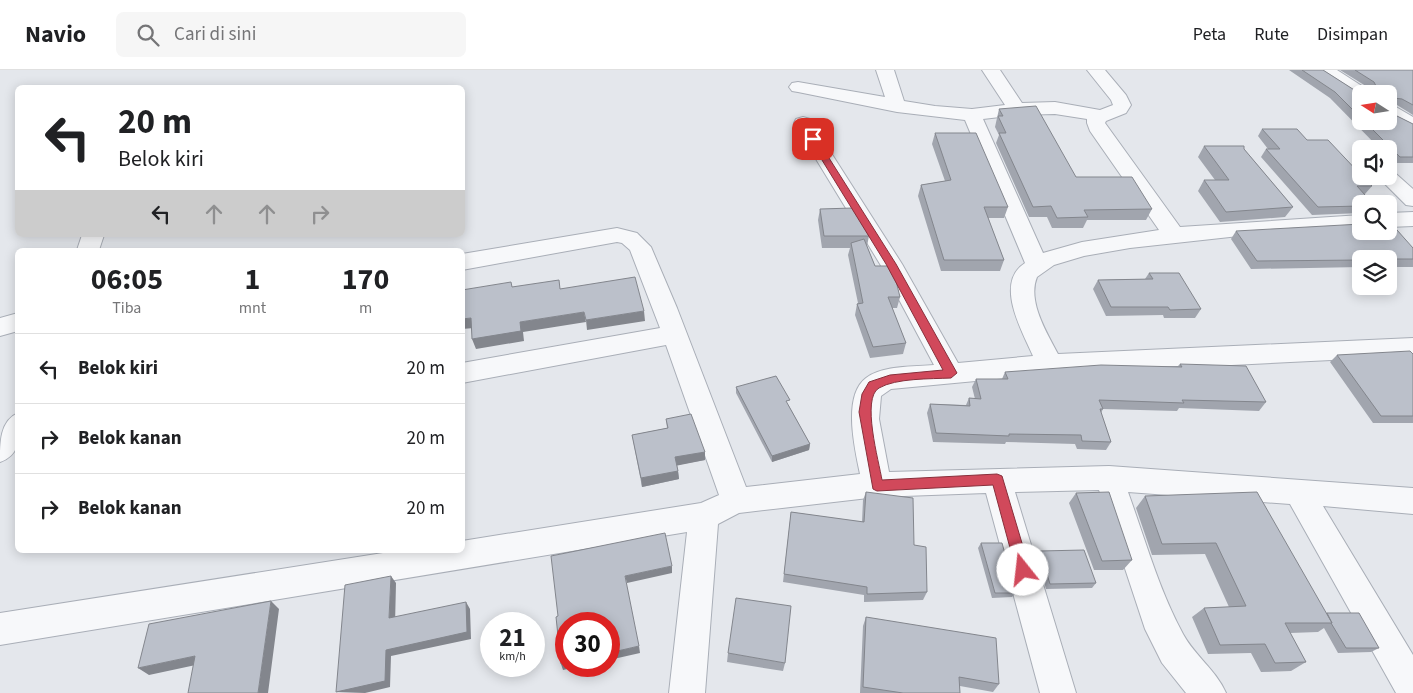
<!DOCTYPE html>
<html lang="id">
<head>
<meta charset="utf-8">
<style>
	:root { --surface:#fff; --page:#f6f6f6; --text:#202124; --muted:#757577; --line:#e0e0e0 }
	body { margin:0; font-family:"Source Sans 3",sans-serif; background:var(--page); color:var(--text); height:100vh; display:flex; flex-direction:column; font-size:19px; white-space:nowrap }
	* { box-sizing:border-box; margin:0 }
	p { font-size:16px; color:var(--muted) }
	.icon { flex:none; width:28px; height:28px; fill:none; stroke:currentColor; stroke-width:2; stroke-linecap:round; stroke-linejoin:round }
	.map { position:relative; flex:1; overflow:hidden }
	.drawer { position:absolute; left:15px; top:178px; width:450px; height:305px; display:flex; flex-direction:column; background:var(--surface); border-radius:8px; box-shadow:0 2px 12px #0003 }
	.drawer>* { flex:none }
	.hud { position:absolute; left:15px; top:15px; width:450px; height:152px; border-radius:8px; box-shadow:0 2px 12px #0003; background:#fff; color:var(--text); overflow:hidden }
	.needle { width:32px; rotate:282deg }
	.fabs { position:absolute; left:1352px; top:15px; display:grid; gap:10px }
	.fabs a { display:grid; place-items:center; width:45px; height:45px; border-radius:8px; background:var(--surface); box-shadow:0 2px 12px #0003; font-size:25px }
	.speed { position:absolute; left:480px; top:542px; display:flex; gap:10px; font-size:25px; font-weight:700; text-align:center }
	.speed>* { display:grid; place-content:center; width:65px; height:65px; border-radius:50%; background:var(--surface); box-shadow:0 2px 12px #0003; line-height:1 }
	.speed small { font-size:12px; font-weight:400 }
	.speed .limit { border:8px solid #d22; background:#fff; color:#111 }
	.pin { position:absolute; display:grid; place-items:center; width:42px; height:42px; color:#fff; margin:-21px; border-radius:10px; box-shadow:0 2px 8px #0006 }
	.me { position:absolute; width:55px; margin:-28px; rotate:344deg; stroke-linejoin:round; filter:drop-shadow(0 0 4px #0008) }
	.turn { display:flex; align-items:center; gap:18px; height:105px; padding:0 20px; font-size:22px }
	.turn .icon { width:65px; height:65px; stroke-width:2.5 }
	.turn b { display:block; font-size:35px; line-height:42px }
	.lanes { display:flex; align-items:center; height:48px; padding:0 20px; background:#0003; justify-content:center; gap:25px; direction:ltr }
	.lanes .off { opacity:.35 }
	.eta { display:flex; justify-content:space-evenly; align-items:center; height:85px; text-align:center }
	.eta b { font-size:30px; font-weight:700; line-height:35px }
	ul { padding:0; list-style:none }
	li { display:flex; align-items:center; gap:15px; height:70px; padding:0 20px; border-top:1px solid var(--line) }
	li div { flex:1 }
	li b { display:block; font-size:19px }
	li em { font-style:normal }
	header { display:flex; align-items:center; gap:30px; box-sizing:border-box; height:70px; padding:0 25px; background:var(--surface); border-bottom:1px solid var(--line) }
	header strong { font-size:24px }
	nav { display:flex; gap:28px; margin-inline-start:auto; font-size:18px }
	.search { width:350px; height:45px; background:var(--page); display:flex; align-items:center; gap:12px; box-sizing:border-box; padding:0 18px; border-radius:8px; color:var(--muted); font-size:19px }
	.map>svg:first-child { display:block }
	.lines { fill:none; stroke-linecap:round; stroke-linejoin:round }
	.street-casing { stroke:#a9aeb7; stroke-width:2 }
	.street { fill:#f7f8fa; fill-rule:evenodd }
	.wall { fill:#a1a5ae; fill-rule:evenodd }
	.shaded-wall { fill:#83868d }
	.building { fill:#bbc0ca; stroke:#83868d }
	.route { fill:#d1495b; stroke:#882f3b }
</style>
</head>
<body>
<header>
<strong>Navio</strong>
<div class="search"><svg class="icon" aria-label="search" viewBox="0 0 24 24"><circle cx="10" cy="10" r="6"/><path d="M15 15l6 6"/></svg>Cari di sini</div>
<nav><a>Peta</a><a>Rute</a><a>Disimpan</a></nav>
</header>
<div class="map">
<svg width="1413" height="623" viewBox="0 0 1413 623">
	<rect width="100%" height="100%" fill="#e4e7ec"/>
	<g class="lines">
		<!-- street casing -->
		<g class="street-casing">
			<path id="street" d="M876,0H894L904,31L935,36L972,39L1005,35L982,0H1000L1022,33L1055,32L1100,40L1113,35L1111,30L1087,0H1105L1126,25L1131,35L1126,43L1106,51L1105,53L1180,157L1361,145V159L1239,166L1130,178L1084,186L1054,195L1037,207C1027,231 1047,263 1058,284L1413,268V286L1050,304L891,319L881,326L879,349L889,402L1109,396L1413,418V444L1323,436L1413,585V623H1396L1290,434L1128,422C1145,469 1159,520 1183,564C1195,586 1216,600 1226,623H1186L1162,593L1145,559L1099,420L1015,422L1076,623H1040L986,423L877,427L739,443L718,454L705,623H669L687,462L0,575V543L402,480H462V471L701,433L719,425L666,275L462,313V293L660,258L630,180L622,173L617,172L462,200V184L617,158L637,163L651,177L677,238L746,417L860,404C855,380 842,326 866,308C883,295 913,297 934,295L880,194L794,53L796,49L803,47L810,49L812,53L902,194L958,293L1033,286C1022,261 994,213 1025,193L965,50L897,42L798,22L792,21L789,17L792,13L798,12L885,27ZM1055,44L1087,49V53L1090,61L1159,160L1082,172L1043,183L983,49L1017,45Z
				M1316,0H1337L1368,20L1371,24H1361V29L1356,28L1319,4Z
				M1389,36L1396,37L1413,47V61L1389,49Z
				M1389,101L1395,103L1413,119V136L1406,135L1378,107L1389,106Z
				M1413,142V156L1389,157V143Z
				M82,165H104L99,180H77Z
				M18,243V261L0,266V248Z
				M18,343C18,364 23,384 0,392C0,372 0,351 18,343Z"/>
		</g>
		<!-- street -->
		<use href="#street" class="street"/>
	</g>
	<!-- wall -->
	<path class="wall" d="M1289,0H1323L1359,23L1364,24L1367,19H1369V18L1340,0H1413V45L1397,35H1393V44L1413,54V93H1395L1389,87V79H1380L1330,28ZM1361,24L1389,51H1361Z
		M999,39L1076,107L1152,139L1146,150H1087L1083,158H1052L1047,147H1029L996,73L999,65L995,57Z
		M1262,59L1307,70L1372,116L1365,124H1364L1361,134V143L1312,145L1261,87L1266,79H1268L1258,66Z
		M935,63L1008,137L1004,148H988L1004,190L1000,201H941L918,126L921,115L945,111L932,74Z
		M1204,76L1244,79L1293,137L1285,147L1220,152L1198,121L1204,110H1215L1198,87Z
		M820,139L869,166L867,176L875,196L900,227L897,238H892L906,273L903,284L870,288L855,245L857,234L858,233L848,185L850,178H822L818,150Z
		M1236,161L1413,178V197H1389V189H1361V197L1251,199L1231,169Z
		M1149,203L1201,239L1195,248H1164L1163,245L1106,246L1093,219L1098,210L1145,209Z
		M1413,284V353H1373L1330,292L1337,285Z
		M1180,294L1266,332L1259,341L1179,338L1177,341L1103,339L1101,343L1111,372L1106,380L1077,379L1075,374L1006,372L1005,374L933,372L927,343L930,334L966,335L969,328L975,329L972,317L976,309H1002L1005,302L1178,296Z
		M736,317L789,336L810,374L809,380L772,392L736,323Z
		M666,349L705,390L677,395L678,401L679,409L642,417L632,365L667,358Z
		M866,422L914,475L927,522L923,530L864,532V525L783,512L791,442L862,452L863,430Z
		M1076,423L1132,490L1123,500H1094L1069,433Z
		M1145,426L1327,543L1379,578L1371,582L1338,583L1324,558L1318,562L1290,563L1306,592L1291,601L1261,602L1251,583L1208,584L1192,547L1204,538L1229,537L1205,484L1152,485L1136,438Z
		M981,473L1016,523L1012,527L992,528L978,478Z
		M1040,481L1096,513L1092,518L1046,519L1037,486Z
		M866,547L999,614L993,622L960,616V623H860L863,556Z
		M728,583L785,593L783,601L727,592Z"/>
	<!-- shaded-wall -->
	<path class="shaded-wall" d="M644,241L645,251L587,260L586,250Z
		M584,242L586,252L523,262L524,271L476,279L472,269L520,252Z
		M471,248L474,258L462,259V249Z
		M810,374L809,380L772,392V386Z
		M705,382V390L675,396V387Z
		M678,401L679,409L642,417L641,408Z
		M672,496V503L627,513L625,506Z
		M391,506L396,513L395,555L389,548Z
		M271,531L279,539L268,623H258Z
		M466,532L470,539L471,569L391,586L390,617L365,623L336,622L386,580Z
		M639,576L640,583L609,590V583Z
		M195,586L205,593L149,605L138,598Z
		M566,593V596H581L563,600L561,594Z"/>
	<!-- building -->
	<path class="building" d="M1302,0H1323L1359,23L1365,24H1361V48L1335,22Z
		M1355,0H1413V35L1402,29L1393,28V44L1413,54V87H1400L1364,51H1389V24H1367V19L1377,18L1374,12Z
		M1036,36L1076,107H1132L1152,139L1084,140L1088,147L1057,148L1051,136L1033,137L999,63H1006L998,46H1003L999,39Z
		M1262,59H1297L1307,70H1328L1361,105V106H1362L1372,116H1357L1373,134H1361V136L1318,137L1266,79H1280Z
		M935,63H976L1008,137H984L1004,190H944L921,115L951,110Z
		M1204,76H1244V79L1293,137L1226,142L1204,110H1229Z
		M853,138L869,166H824L820,139Z
		M1389,151L1413,178V189H1361V190L1257,191L1236,161L1361,154V161H1389Z
		M864,169L875,196H888L896,211L900,227H888L906,273L873,277L857,234L863,233L851,173Z
		M1149,203H1179L1201,239L1170,240L1168,237H1111L1098,210L1153,209Z
		M635,207L644,241L586,250L584,242L520,252L521,261L472,269L471,248L462,249V220L511,212L512,217L559,210L560,219Z
		M1410,281L1413,284V346H1381L1337,285Z
		M1180,294L1246,296L1266,332L1182,330L1184,333L1099,330L1103,339H1100L1111,372L1082,371L1081,365L1009,364V366L936,363L930,334L970,336L969,328L981,329L976,309H1008L1005,302L1101,295L1182,297Z
		M776,306L790,330L786,331L810,374L772,386L736,317Z
		M691,344L705,382L675,387L678,401L641,408L632,365L668,358L666,349Z
		M866,422L913,428L914,475L926,477L927,522L867,524V517L784,504L791,442L864,452Z
		M1109,422L1132,490L1102,491L1076,423Z
		M1257,422L1332,553H1285L1306,592L1275,593L1265,574L1220,575L1204,538L1246,536L1216,473L1162,474L1145,426Z
		M665,463L672,496L625,506L639,576L609,583V554H566V593L561,594L556,547L558,546L551,486Z
		M981,473H1002L1016,523H995Z
		M1084,480L1096,513L1050,514L1040,481Z
		M391,506L389,548L466,532L467,562L386,580L385,611L336,622L345,515Z
		M736,528L791,536L785,593L728,583Z
		M271,531L258,623H188L195,586L138,598L149,554Z
		M1327,543H1359L1379,578H1346L1331,553H1332Z
		M866,547L996,568L999,614L959,607L960,623H903L863,617Z"/>
	<!-- route -->
	<path class="route" d="M810,67L817,69L896,194L957,303L951,308C931,309 896,308 879,318C861,328 879,392 882,410L997,404L1002,406L1030,500L1028,504L1023,506L1018,504L1016,500L993,415L877,421L873,419L859,342L862,324L869,312L890,305L943,300L886,194L809,69Z"/>
</svg>
<div class="fabs">
<a><svg class="needle" viewBox="-14 -14 28 28"><path d="M0-13l5 13h-10z" fill="#e53935"/><path d="M0 13l5-13h-10z" fill="#757577"/></svg></a>
<a><svg class="icon" aria-label="sound" viewBox="0 0 24 24"><path d="M4 9h4l5-4v14l-5-4H4zM17 9q2 3 0 6"/></svg></a>
<a><svg class="icon" aria-label="search" viewBox="0 0 24 24"><circle cx="10" cy="10" r="6"/><path d="M15 15l6 6"/></svg></a>
<a><svg class="icon" aria-label="layers" viewBox="0 0 24 24"><path d="M12 4l9 5-9 5-9-5zM3 14l9 5 9-5"/></svg></a>
</div>
<div class="speed"><div>21<small>km/h</small></div><div class="limit">30</div></div>
<div class="pin" style="left:813px;top:69px;background:#d93025"><svg class="icon" aria-label="arrive" viewBox="0 0 24 24"><path d="M6 21V4h12l-3 4 3 4H6"/></svg></div>
<svg class="me" style="left:1023px;top:500px" viewBox="-20 -20 40 40"><circle r="19" fill="#fff"/><path d="M0-13L10 11 0 6-10 11z" fill="#d1495b"/></svg>
<div class="hud">
<div class="turn"><svg class="icon" aria-label="left" viewBox="0 0 24 24"><path d="M17 20v-9H6M10 6l-5 5 5 5"/></svg><div><b>20 m</b>Belok kiri</div></div>
<div class="lanes"><svg class="icon" aria-label="left" viewBox="0 0 24 24"><path d="M17 20v-9H6M10 6l-5 5 5 5"/></svg><svg class="icon off" aria-label="ahead" viewBox="0 0 24 24"><path d="M12 20V5M6 11l6-6 6 6"/></svg><svg class="icon off" aria-label="ahead" viewBox="0 0 24 24"><path d="M12 20V5M6 11l6-6 6 6"/></svg><svg class="icon off" aria-label="right" viewBox="0 0 24 24"><path d="M7 20v-9h11M14 6l5 5-5 5"/></svg></div>
</div>
<section class="drawer">
<div class="eta">
<div><b>06:05</b><p>Tiba</p></div>
<div><b>1</b><p>mnt</p></div>
<div><b>170</b><p>m</p></div>
</div>
<ul>
<li><svg class="icon" aria-label="left" viewBox="0 0 24 24"><path d="M17 20v-9H6M10 6l-5 5 5 5"/></svg><div><b>Belok kiri</b></div><em>20 m</em></li>
<li><svg class="icon" aria-label="right" viewBox="0 0 24 24"><path d="M7 20v-9h11M14 6l5 5-5 5"/></svg><div><b>Belok kanan</b></div><em>20 m</em></li>
<li><svg class="icon" aria-label="right" viewBox="0 0 24 24"><path d="M7 20v-9h11M14 6l5 5-5 5"/></svg><div><b>Belok kanan</b></div><em>20 m</em></li>
</ul>
</section>
</div>
</body>
</html>
